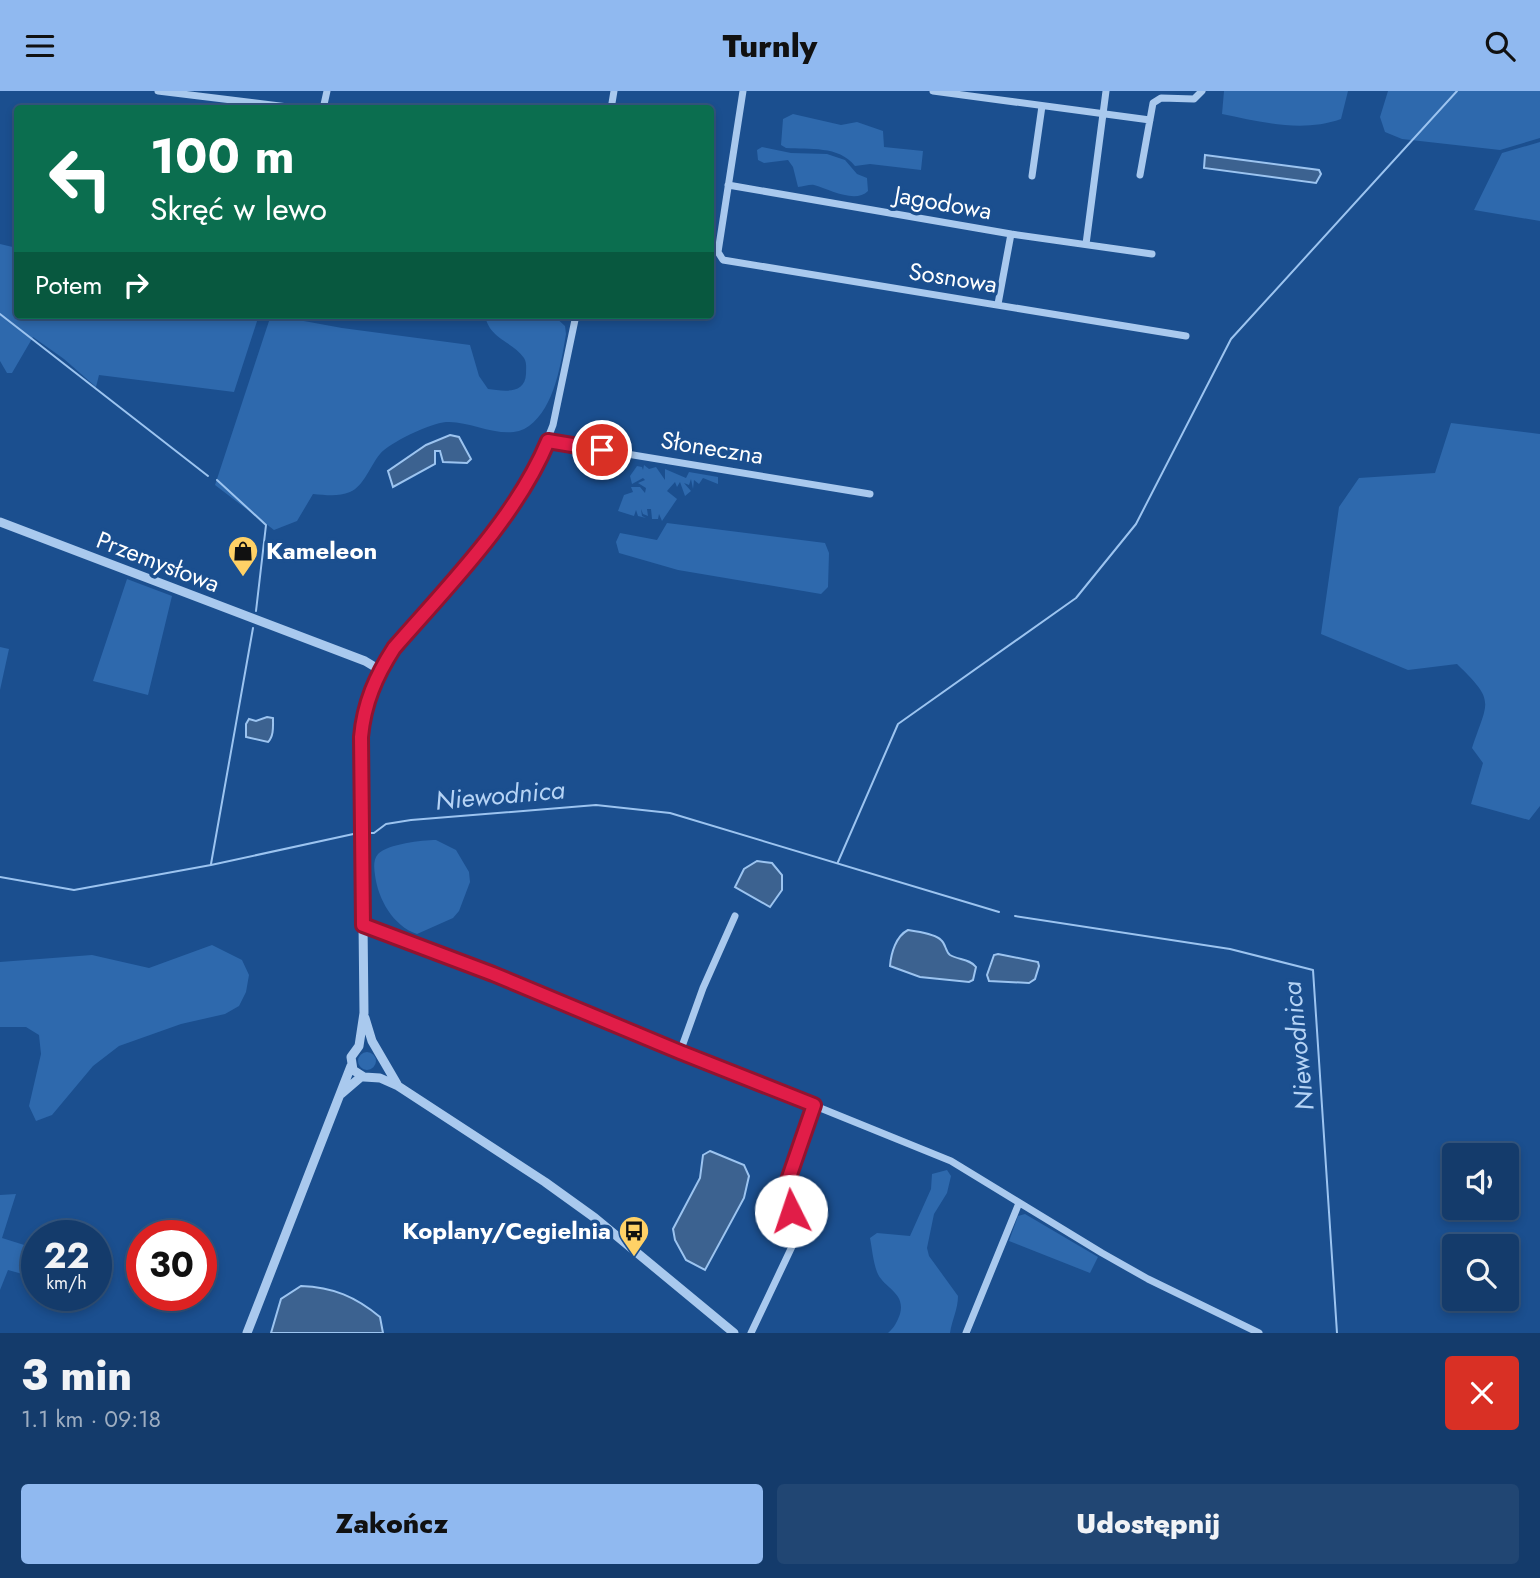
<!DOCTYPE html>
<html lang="pl">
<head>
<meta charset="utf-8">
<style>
	:root { --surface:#143b6b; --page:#214673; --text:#f1f3f6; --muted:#9dadc1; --line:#33557e; --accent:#90b9f0 }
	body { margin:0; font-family:Jost,sans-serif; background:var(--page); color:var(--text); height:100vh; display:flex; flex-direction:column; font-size:26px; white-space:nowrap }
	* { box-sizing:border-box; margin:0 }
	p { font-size:23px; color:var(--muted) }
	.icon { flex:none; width:38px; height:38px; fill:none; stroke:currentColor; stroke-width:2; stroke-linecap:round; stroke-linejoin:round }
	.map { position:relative; height:1242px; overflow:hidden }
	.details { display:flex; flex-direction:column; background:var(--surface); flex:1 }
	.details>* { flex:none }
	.guide { position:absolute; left:14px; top:14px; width:700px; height:214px; border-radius:7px; box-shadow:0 4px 10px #0003,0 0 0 2px var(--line); background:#0b6e4f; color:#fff; overflow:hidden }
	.controls { position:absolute; left:1442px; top:1052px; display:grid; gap:14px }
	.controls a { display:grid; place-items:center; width:77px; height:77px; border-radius:7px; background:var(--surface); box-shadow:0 4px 10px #0003,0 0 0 2px var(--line); font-size:35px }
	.speed { position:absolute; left:21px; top:1129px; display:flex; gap:14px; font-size:35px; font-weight:700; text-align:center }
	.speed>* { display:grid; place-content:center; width:91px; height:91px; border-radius:50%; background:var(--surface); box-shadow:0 4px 10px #0003,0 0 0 2px var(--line); line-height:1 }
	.speed small { font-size:18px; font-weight:400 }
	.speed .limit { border:10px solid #d22; background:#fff; color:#111 }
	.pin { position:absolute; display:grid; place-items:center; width:60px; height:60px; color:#fff; margin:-30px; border:4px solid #fff; border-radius:50%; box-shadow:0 2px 7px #0007 }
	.me { position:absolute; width:77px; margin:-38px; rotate:356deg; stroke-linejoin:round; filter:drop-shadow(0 0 5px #0008) }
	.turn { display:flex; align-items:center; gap:24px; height:147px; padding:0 21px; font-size:32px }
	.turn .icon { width:91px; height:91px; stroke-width:2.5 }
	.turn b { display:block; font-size:49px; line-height:60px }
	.then { display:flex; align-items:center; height:66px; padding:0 21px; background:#0003; gap:14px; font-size:26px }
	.round { display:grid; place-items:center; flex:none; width:74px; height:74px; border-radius:7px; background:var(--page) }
	.overview { display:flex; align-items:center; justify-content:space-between; height:119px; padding:0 21px }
	h1 { font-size:42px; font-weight:800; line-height:52px }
	.cta { display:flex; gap:14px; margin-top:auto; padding:14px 21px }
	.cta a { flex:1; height:80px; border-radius:7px; background:var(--accent); color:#111; font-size:28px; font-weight:800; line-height:80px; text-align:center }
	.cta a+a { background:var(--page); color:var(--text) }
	header { display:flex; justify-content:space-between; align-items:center; height:91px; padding:0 21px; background:var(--accent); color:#111; font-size:32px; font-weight:800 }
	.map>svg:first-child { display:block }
	.green { fill:#2e69ad }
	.water { fill:#3c6290; stroke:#9cc4f0; stroke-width:2 }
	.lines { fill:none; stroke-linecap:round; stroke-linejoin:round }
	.stream { stroke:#9cc4f0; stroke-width:2 }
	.minor { stroke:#a9c9ee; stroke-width:7 }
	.tertiary { stroke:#a9c9ee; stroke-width:9 }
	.route-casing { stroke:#92132f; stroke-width:18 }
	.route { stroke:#e11d48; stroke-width:12 }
	.labels { text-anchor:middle; stroke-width:7; stroke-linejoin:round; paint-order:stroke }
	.street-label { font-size:24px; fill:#fff; stroke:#1b4f8f }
	.poi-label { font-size:24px; font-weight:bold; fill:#fff; stroke:#1b4f8f; text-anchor:start }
	.water-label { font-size:26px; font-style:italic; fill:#b5d3f5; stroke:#1b4f8f }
</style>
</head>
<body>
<header><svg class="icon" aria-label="menu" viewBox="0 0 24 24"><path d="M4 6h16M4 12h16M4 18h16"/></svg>Turnly<svg class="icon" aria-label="search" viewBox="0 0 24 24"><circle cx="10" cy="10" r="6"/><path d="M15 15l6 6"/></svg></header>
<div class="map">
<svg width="1540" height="1242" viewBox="0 0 1540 1242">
	<rect width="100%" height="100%" fill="#1b4f8f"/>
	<!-- green -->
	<path class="green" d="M1224,0H1348L1341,28C1302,42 1261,31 1222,23Z
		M1388,0H1540V47L1500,59L1402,48L1385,41L1380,26Z
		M793,23L841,34L857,31L883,40L884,56L923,60L921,79L870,73L855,75C838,54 810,59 786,57L781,54L783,28Z
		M1540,51V130L1474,119L1502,62Z
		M762,56L791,62L827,63L845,69L857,83L867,87L868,100C855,113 829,98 814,94C810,93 803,96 798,96L793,76L788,69L764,72L758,69L757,59Z
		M0,153L17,157L18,224H259L234,301L99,284L96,296L64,268L33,246L12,282H7L0,270Z
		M271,224L342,237L470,254L479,285L488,298C503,300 525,304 526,283C526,277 527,272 524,267C512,250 489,248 485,224H553L565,235L566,243C561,272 555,316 529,335C506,352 472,329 446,331C430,332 389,352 380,363C370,375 364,395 350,401C338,406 326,404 313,403L297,430L274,439L215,394Z
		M1451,332L1540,343V715L1529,729L1471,713L1483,672L1472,657C1488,609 1496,611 1457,573L1408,579L1321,543L1339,416L1359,387L1435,382Z
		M644,374L649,378L656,376L665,389V378L686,387L689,381L718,386V393L703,387L699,393L694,389L693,398L691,388L689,394L684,392L691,400L685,405L680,391L677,396L675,391L667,400L677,408L662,430L659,423L658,428H652L651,418H647L648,425L643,423L641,418L642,425L646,427L638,425L636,419L634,425L618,420L624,404L633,401L631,396H640L645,402L646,397L638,392L645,389L643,387L632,393L630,385L637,375L642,376L643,379Z
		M667,432L825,452L829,462L828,496L821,503L678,479L619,462L616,451L620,442L657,449Z
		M127,488L172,505L148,604L93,590Z
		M0,556L9,558L0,599Z
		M436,749L456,759L469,781L470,791L459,820L453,827L417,843C393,835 378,808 375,784C374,777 373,769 378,763C388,753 422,749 436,749Z
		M212,854L242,869L249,884L246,901L239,915L225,923L181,933L119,955L93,975L52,1024L36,1030L29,1015L41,963L39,944L26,936H0V871L92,864L149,877Z
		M358 970a9 9 0 1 1 18 0a9 9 0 1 1-18 0Z
		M947,1079L951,1085L947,1102L934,1123L927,1157L929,1165L958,1205C958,1218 952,1229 950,1242H888C894,1237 897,1231 900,1223C906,1201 883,1197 877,1181C873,1170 872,1157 870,1147L877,1142L910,1145L931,1098L932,1083Z
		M16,1103L2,1147L37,1158V1187L8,1179L0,1199V1104Z
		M1025,1123L1098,1166L1090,1182L1009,1150L1018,1125Z"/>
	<!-- water -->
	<path class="water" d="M1205,64L1319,79L1321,83L1316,92L1204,77Z
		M450,344L459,346L471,368L467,372L443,371L440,360H435V373L393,396L388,380L426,354Z
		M267,626L273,627C273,635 274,645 268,651L246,646V633L249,628L256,630Z
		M757,770L772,772L782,784V799L770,816L735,796L744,778Z
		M908,839C917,841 934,842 941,849C946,853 945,860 950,864C959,869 970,868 976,876L973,889L969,891L920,886L890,875C891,862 896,845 908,839Z
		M998,863L1038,871L1039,875L1035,888L1029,892L989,890L987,884L994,864Z
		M710,1060L744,1074L749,1085L744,1107L705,1179L686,1169L675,1149L673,1138L700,1087L703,1064Z
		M301,1195C333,1196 356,1206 380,1226L383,1242H271L281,1208Z"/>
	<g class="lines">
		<!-- stream -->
		<path class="stream" d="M0,223L208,385
			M217,389L266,434L256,520
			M367,742H374L386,733L411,729L596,714L670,722L999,821
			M838,771L898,633L1076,507L1136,433L1231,248L1457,0
			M211,773L253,537
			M0,786L74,799L211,774L358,742
			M1015,825L1230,858L1313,879L1337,1242"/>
		<!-- minor -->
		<path class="minor" d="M158,0L304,18
			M743,0L718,161L723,169L1186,245
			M933,0L1150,29
			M323,18L327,0
			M611,18L614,0
			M1140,84L1153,12L1161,7L1194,8L1202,0
			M1032,85L1042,15
			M728,94L1011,143L1152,163
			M1086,153L1106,0
			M998,213L1011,143
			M548,350L870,403
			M380,579L394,557L510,418L537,375L553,334L576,224
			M363,834L374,836L951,1070L1102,1162L1148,1188L1259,1242
			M680,961L703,897L735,825
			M751,1242L797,1145L786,1095L814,1014
			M966,1242L1019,1112"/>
		<!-- tertiary -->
		<path class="tertiary" d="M0,431L365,570L380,579L365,615L361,646L364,922L359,955L351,966L353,979L364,986L380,987L398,995L545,1091L595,1127L734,1242
			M365,927L372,950L397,993
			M341,1003L362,985
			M247,1242L351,975"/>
	</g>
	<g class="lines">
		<!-- route casing -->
		<g class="route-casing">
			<path id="route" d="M602,359L548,350C516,427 448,495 394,557C376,585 364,612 361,646L363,834L493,883L680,961L814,1014L786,1095L791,1120"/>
		</g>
		<!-- route -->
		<use href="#route" class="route"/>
	</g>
	<!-- icons -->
	<defs>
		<g id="shop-pin" transform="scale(1.575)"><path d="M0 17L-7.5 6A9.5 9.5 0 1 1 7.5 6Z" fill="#ffd166" stroke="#1b4f8f"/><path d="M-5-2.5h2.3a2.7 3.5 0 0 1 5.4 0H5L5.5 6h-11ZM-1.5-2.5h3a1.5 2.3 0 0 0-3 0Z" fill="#111"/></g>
		<g id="bus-pin" transform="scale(1.575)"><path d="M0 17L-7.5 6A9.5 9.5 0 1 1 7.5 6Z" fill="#ffd166" stroke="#1b4f8f"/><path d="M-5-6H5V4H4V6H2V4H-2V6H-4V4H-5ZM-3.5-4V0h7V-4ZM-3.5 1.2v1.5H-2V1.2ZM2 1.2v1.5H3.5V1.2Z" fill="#111"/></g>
	</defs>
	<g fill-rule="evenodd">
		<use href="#shop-pin" x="243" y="460"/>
		<use href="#bus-pin" x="634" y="1140"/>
	</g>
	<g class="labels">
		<!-- street labels -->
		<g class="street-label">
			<text transform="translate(943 112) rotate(10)" y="8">Jagodowa</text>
			<text transform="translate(953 187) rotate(9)" y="8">Sosnowa</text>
			<text transform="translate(712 357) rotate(9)" y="8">Słoneczna</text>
			<text transform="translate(158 471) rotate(21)" y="8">Przemysłowa</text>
		</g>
		<!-- poi labels -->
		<g class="poi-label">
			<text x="266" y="468">Kameleon</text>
			<text x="611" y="1148" text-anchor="end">Koplany/Cegielnia</text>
		</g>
		<!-- water labels -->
		<g class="water-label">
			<text transform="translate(500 704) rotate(-5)" y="9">Niewodnica</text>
			<text transform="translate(1298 955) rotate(-96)" y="9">Niewodnica</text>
		</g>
	</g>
</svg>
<div class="controls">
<a><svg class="icon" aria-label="sound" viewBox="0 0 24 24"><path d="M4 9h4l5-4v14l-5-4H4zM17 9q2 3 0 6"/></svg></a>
<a><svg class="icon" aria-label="search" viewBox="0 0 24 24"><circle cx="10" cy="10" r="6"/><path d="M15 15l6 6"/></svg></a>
</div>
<div class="speed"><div>22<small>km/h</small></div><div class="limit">30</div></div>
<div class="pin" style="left:602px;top:359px;background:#d93025"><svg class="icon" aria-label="arrive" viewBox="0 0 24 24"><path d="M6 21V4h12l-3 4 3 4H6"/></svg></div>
<svg class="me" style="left:791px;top:1120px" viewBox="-20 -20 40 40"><circle r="19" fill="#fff"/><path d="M0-13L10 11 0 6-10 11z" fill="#e11d48"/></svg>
<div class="guide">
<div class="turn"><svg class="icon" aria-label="left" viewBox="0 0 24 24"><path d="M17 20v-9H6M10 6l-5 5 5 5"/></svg><div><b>100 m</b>Skręć w lewo</div></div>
<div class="then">Potem<svg class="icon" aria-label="right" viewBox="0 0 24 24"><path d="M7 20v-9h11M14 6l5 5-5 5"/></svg></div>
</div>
</div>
<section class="details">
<div class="overview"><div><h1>3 min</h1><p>1.1 km · 09:18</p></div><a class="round" style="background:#d93025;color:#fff"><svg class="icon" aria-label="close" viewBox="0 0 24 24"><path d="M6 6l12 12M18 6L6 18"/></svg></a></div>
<div class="cta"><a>Zakończ</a><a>Udostępnij</a></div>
</section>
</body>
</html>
